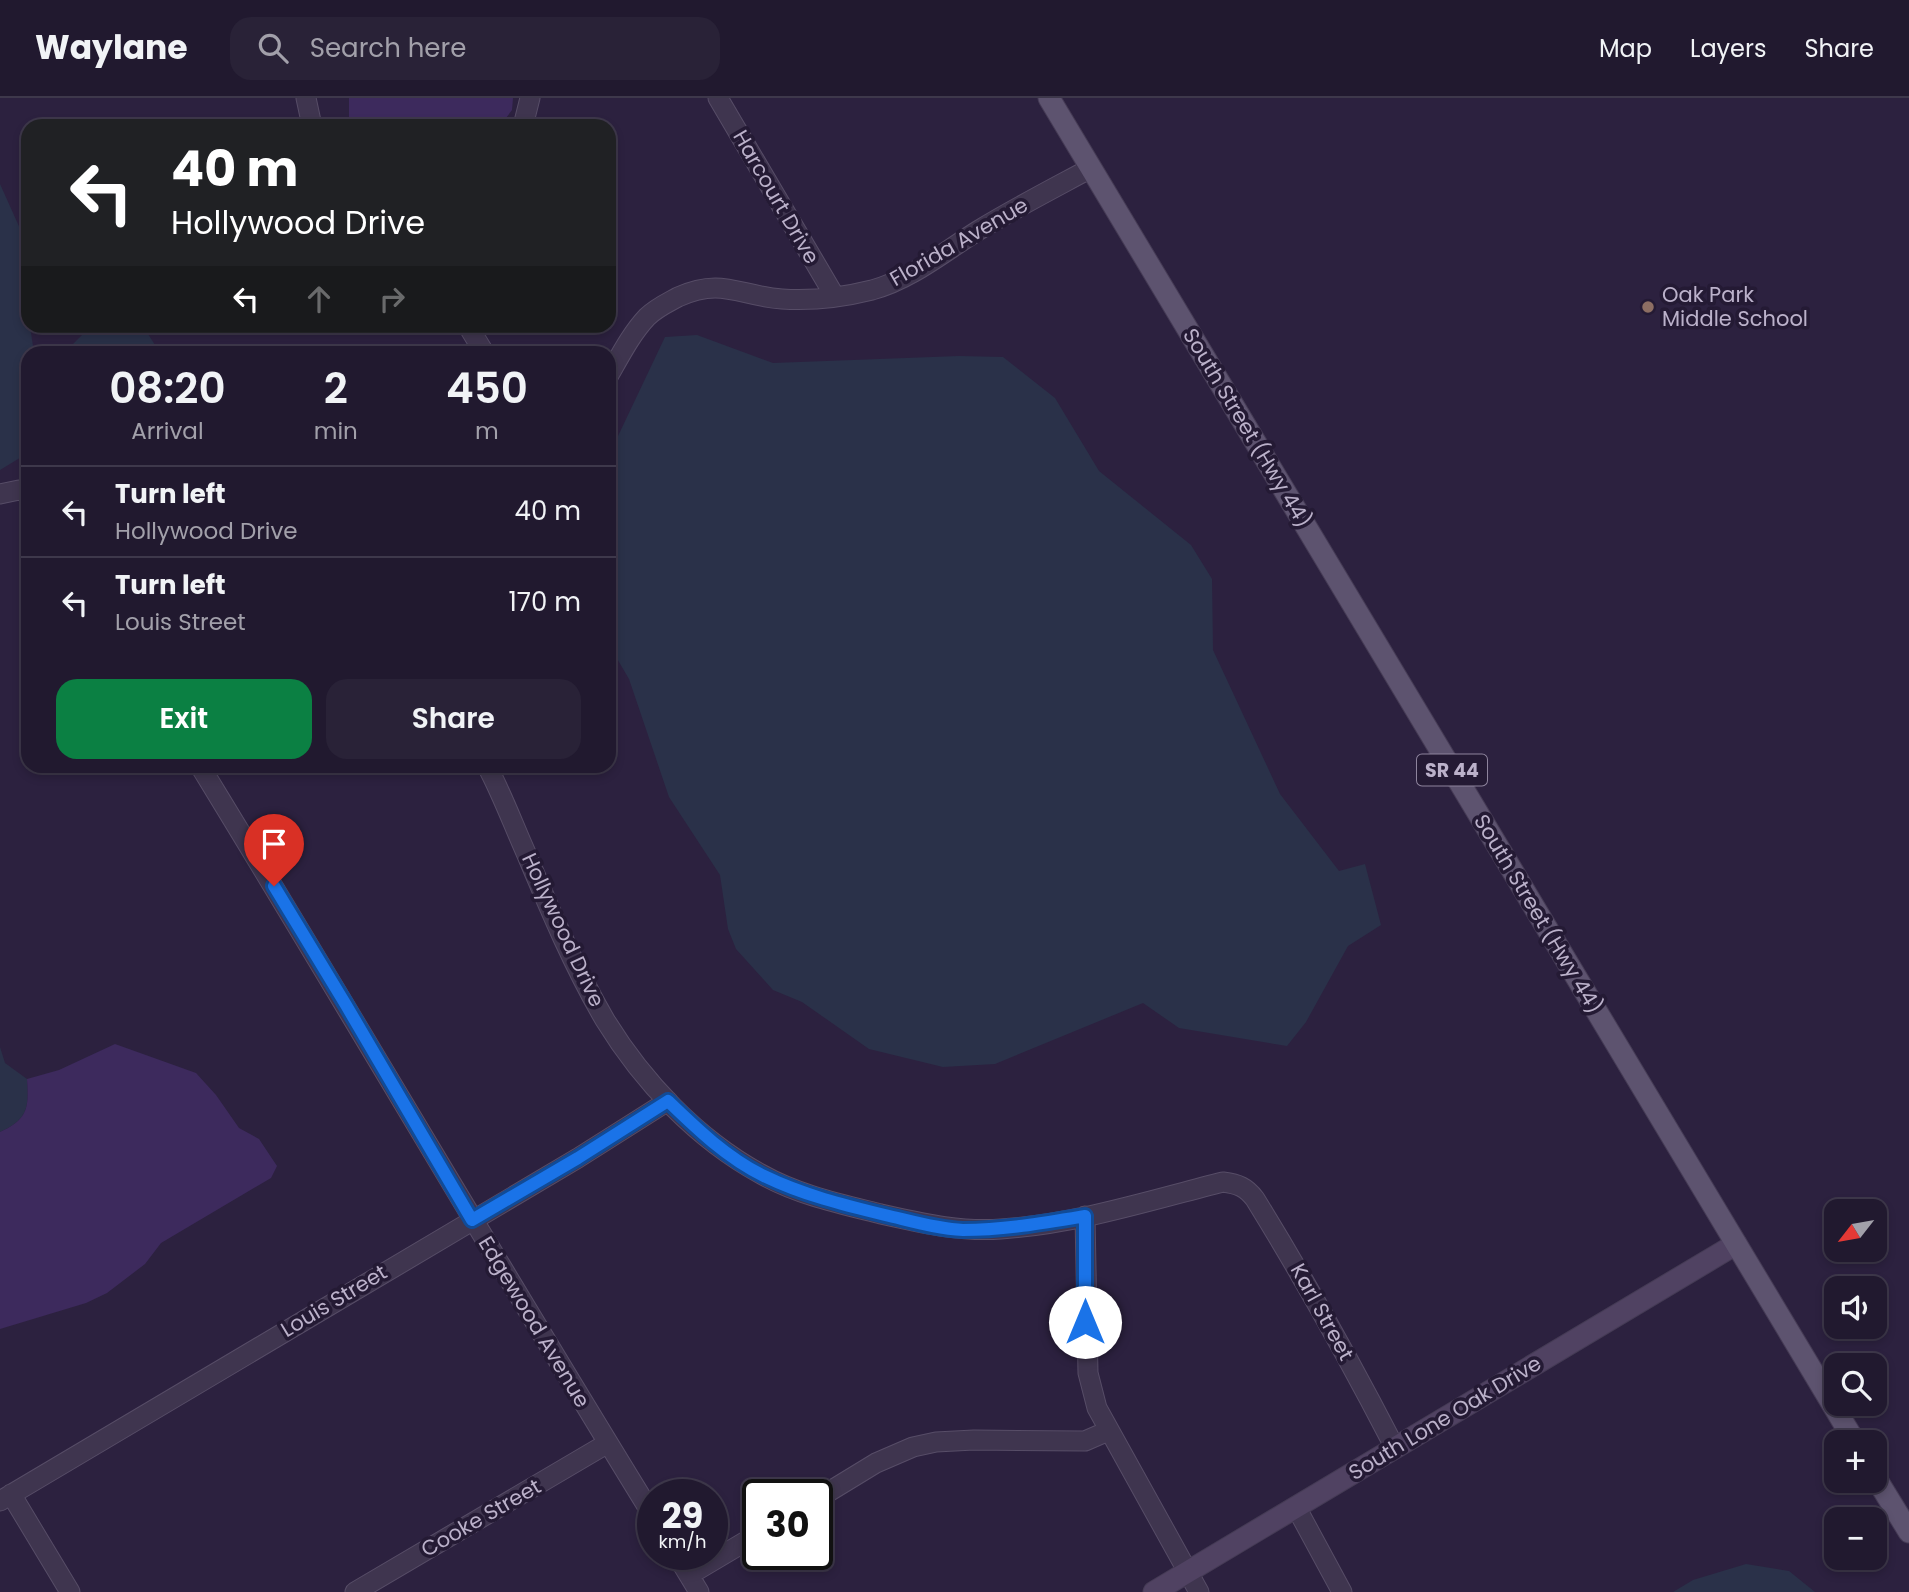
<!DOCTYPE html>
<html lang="en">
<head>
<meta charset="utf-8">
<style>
	:root { --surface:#21192f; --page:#292237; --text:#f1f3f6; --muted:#a2a0aa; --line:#3e384b; --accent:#0b8043 }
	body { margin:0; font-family:Poppins,sans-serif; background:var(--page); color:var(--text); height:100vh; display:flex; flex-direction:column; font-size:26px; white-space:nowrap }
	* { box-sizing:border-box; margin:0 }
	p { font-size:23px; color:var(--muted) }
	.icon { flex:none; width:38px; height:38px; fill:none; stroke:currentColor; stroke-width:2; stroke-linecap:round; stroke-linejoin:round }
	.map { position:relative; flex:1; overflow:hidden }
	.panel { position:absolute; left:21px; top:248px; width:595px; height:427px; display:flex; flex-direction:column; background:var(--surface); border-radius:21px; box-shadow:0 4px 10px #0003,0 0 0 2px var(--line) }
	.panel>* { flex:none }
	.top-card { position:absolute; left:21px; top:21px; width:595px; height:214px; border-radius:21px; box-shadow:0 4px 10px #0003,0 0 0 2px var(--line); background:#202124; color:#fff; overflow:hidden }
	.needle { width:46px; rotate:239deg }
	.buttons { position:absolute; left:1824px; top:1101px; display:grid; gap:14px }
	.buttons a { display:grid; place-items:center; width:63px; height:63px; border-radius:14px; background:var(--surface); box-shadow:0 4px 10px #0003,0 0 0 2px var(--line); font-size:35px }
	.speed { position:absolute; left:637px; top:1381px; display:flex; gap:14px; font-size:35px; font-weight:700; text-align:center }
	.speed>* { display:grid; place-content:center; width:91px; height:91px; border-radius:50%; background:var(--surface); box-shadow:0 4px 10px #0003,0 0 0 2px var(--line); line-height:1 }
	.speed small { font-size:18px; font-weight:400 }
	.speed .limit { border:4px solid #111; border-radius:10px; background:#fff; color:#111 }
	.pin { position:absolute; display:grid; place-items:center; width:60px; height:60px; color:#fff; margin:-72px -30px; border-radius:50% 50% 50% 0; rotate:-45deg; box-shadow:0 0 7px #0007 }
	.pin .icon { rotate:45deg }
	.me { position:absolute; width:77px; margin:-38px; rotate:0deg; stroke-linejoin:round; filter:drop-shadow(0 0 5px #0008) }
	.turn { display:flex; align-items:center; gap:24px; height:147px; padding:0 35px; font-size:32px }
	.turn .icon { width:91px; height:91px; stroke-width:2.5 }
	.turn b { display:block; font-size:49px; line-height:60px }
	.lanes { display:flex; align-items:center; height:66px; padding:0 35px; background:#0003; justify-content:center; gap:35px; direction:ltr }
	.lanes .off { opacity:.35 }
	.eta { display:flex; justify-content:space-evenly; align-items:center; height:119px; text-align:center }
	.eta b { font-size:42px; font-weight:600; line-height:49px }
	.primary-button { display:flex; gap:14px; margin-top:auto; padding:14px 35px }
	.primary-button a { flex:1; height:80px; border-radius:21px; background:var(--accent); color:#fff; font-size:28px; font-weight:600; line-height:80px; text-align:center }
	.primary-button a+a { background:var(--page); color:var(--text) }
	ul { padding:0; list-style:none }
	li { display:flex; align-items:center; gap:21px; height:91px; padding:0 35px; border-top:2px solid var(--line) }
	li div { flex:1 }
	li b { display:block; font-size:26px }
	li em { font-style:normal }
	header { display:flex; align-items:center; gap:42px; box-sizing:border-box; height:98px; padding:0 35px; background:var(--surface); border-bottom:2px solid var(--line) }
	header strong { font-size:33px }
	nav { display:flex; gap:38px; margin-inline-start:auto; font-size:24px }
	.search { width:490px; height:63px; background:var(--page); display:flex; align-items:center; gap:18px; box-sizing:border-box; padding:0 24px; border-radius:21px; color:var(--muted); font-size:26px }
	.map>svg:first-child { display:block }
	.green { fill:#2a3149 }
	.water { fill:#3d2a5d }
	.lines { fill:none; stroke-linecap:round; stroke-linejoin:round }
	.street-casing { stroke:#574d67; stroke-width:21 }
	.secondary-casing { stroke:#453b55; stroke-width:23 }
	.primary-casing { stroke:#453b55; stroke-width:23 }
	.street { stroke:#3f354f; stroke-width:19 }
	.secondary { stroke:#504262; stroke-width:21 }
	.primary { stroke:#5d536f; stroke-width:21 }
	.route-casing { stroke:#114b97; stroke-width:18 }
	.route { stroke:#1a73e8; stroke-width:12 }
	.education-dot { fill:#8d6e63; stroke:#241a34; stroke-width:2.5 }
	.labels { text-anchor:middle; stroke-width:7; stroke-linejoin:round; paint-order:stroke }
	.shield { fill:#241a34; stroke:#8e849d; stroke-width:2 }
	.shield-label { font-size:19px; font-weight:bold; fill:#bbb1ca }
	.street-label { font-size:21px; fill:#bbb1ca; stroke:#241a34 }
	.poi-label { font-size:21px; fill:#bbb1ca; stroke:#241a34; text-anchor:start }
</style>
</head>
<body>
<header>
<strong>Waylane</strong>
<div class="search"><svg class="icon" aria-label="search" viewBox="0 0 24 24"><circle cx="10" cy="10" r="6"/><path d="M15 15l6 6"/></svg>Search here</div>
<nav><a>Map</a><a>Layers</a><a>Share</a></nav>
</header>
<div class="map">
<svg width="1909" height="1494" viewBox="0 0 1909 1494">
	<rect width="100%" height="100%" fill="#2c213f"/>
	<!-- green -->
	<path class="green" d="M0,86L22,135L28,163V228H30L34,255L28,256V355L0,372Z
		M91,228H143L160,255H64Z
		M697,237L773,265L959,258L1003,259L1055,300L1099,373L1191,447L1212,481L1213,552L1280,696L1339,773L1365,766L1381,827L1348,848L1306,924L1287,948L1179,930L1143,905L995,966L943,969L869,951L802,904L773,892L736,851L728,831L720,777L669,699L629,581L609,547V357L665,239Z
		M0,949L5,965L27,981C29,1010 28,1021 0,1034Z
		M1746,1466L1789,1473L1815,1494H1673L1693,1482Z"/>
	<!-- water -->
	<path class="water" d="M349,0H513L512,12L500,28H349Z
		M115,946L196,975L216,997L239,1030L259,1041L277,1068L271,1080L161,1145L145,1166L107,1195L86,1205L0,1231V1034C28,1021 29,1010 27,981L59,972Z"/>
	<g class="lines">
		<!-- street casing -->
		<g class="street-casing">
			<path id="street" d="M306,0L312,28
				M718,0L834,197
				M523,28L530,0
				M468,228L485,256
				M609,277C620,258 631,236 647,219C656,210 667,205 678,199C722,179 739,198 782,201C811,203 844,199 872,192C912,181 945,153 979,132C1015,110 1054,90 1091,70
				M0,396L19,392L28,395
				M200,668C353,918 500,1170 653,1418
				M487,668C502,696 513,726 526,755C550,812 574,869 605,922C643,984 697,1041 761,1076C798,1097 841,1106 881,1116C922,1125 959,1134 1001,1131C1077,1126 1151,1102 1223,1084C1238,1086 1246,1089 1255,1101C1305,1182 1351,1265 1395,1350
				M1085,1118L1088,1275L1097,1310L1199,1494
				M11,1396L70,1494
				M817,1401L876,1365L913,1349L936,1344L974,1342L1085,1343L1108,1333
				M0,1403L578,1060L668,1003
				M1296,1409L1342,1494
				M676,1456L699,1494
				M689,1477L758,1436
				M355,1494L608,1345"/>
		</g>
		<!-- secondary casing -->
		<g class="secondary-casing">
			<path id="secondary" d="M1154,1494L1736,1146"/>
		</g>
		<!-- primary casing -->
		<g class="primary-casing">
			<path id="primary" d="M1049,0L1855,1344
				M1874,1377L1909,1434"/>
		</g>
		<!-- street -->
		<use href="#street" class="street"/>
		<!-- secondary -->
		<use href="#secondary" class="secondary"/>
		<!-- primary -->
		<use href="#primary" class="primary"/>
	</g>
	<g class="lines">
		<!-- route casing -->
		<g class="route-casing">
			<path id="route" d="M274,788L346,907L472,1122L578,1060L668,1003C697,1031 727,1060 764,1078C803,1097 844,1107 885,1117C911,1123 937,1131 963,1132C1004,1132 1044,1125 1085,1118V1224"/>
		</g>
		<!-- route -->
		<use href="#route" class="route"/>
	</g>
	<!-- markers -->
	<circle class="education-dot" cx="1648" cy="209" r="7"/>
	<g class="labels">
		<!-- shield labels -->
		<rect class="shield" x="1417" y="656.5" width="70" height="31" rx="5"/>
		<g class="shield-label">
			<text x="1452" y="679">SR 44</text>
		</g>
		<!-- street labels -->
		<g class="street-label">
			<text transform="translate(776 99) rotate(60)" y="7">Harcourt Drive</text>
			<text transform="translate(959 144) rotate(-30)" y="7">Florida Avenue</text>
			<text transform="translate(1247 330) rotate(59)" y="7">South Street (Hwy 44)</text>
			<text transform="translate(1538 816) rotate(59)" y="7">South Street (Hwy 44)</text>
			<text transform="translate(563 832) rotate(65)" y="7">Hollywood Drive</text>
			<text transform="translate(334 1203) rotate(-31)" y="7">Louis Street</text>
			<text transform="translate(1322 1214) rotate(61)" y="7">Karl Street</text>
			<text transform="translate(534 1224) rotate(59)" y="7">Edgewood Avenue</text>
			<text transform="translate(1445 1320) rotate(-31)" y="7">South Lone Oak Drive</text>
			<text transform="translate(481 1420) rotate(-30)" y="7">Cooke Street</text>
		</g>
		<!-- poi labels -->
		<g class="poi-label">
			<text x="1662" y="204">Oak Park<tspan x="1662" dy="24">Middle School</tspan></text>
		</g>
	</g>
</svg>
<div class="buttons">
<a><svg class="needle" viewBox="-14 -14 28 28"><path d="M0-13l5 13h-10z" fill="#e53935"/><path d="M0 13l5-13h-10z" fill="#a2a0aa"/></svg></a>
<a><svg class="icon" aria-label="sound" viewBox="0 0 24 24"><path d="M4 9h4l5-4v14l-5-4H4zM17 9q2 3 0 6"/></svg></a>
<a><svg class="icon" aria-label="search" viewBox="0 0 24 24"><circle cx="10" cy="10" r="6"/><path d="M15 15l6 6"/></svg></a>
<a>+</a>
<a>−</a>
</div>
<div class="speed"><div>29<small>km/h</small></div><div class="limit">30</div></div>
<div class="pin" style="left:274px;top:788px;background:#d93025"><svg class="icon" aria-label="arrive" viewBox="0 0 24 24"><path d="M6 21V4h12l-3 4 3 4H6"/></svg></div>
<svg class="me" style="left:1085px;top:1224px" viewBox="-20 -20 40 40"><circle r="19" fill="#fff"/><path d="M0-13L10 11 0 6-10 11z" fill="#1a73e8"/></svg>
<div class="top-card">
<div class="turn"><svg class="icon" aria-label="left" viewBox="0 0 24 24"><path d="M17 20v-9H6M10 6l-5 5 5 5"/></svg><div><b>40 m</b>Hollywood Drive</div></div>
<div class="lanes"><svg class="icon" aria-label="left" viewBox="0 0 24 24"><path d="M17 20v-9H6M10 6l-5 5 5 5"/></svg><svg class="icon off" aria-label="ahead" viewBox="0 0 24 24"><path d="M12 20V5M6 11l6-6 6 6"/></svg><svg class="icon off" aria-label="right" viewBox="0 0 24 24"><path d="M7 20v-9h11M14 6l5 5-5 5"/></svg></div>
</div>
<section class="panel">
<div class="eta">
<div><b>08:20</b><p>Arrival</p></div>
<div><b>2</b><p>min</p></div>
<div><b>450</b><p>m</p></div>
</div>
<ul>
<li><svg class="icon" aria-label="left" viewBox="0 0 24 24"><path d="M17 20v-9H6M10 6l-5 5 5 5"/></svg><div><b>Turn left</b><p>Hollywood Drive</p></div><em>40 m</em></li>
<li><svg class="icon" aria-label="left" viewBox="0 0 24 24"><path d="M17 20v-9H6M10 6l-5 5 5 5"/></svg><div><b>Turn left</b><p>Louis Street</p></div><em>170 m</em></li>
</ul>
<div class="primary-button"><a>Exit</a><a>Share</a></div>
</section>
</div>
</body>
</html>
